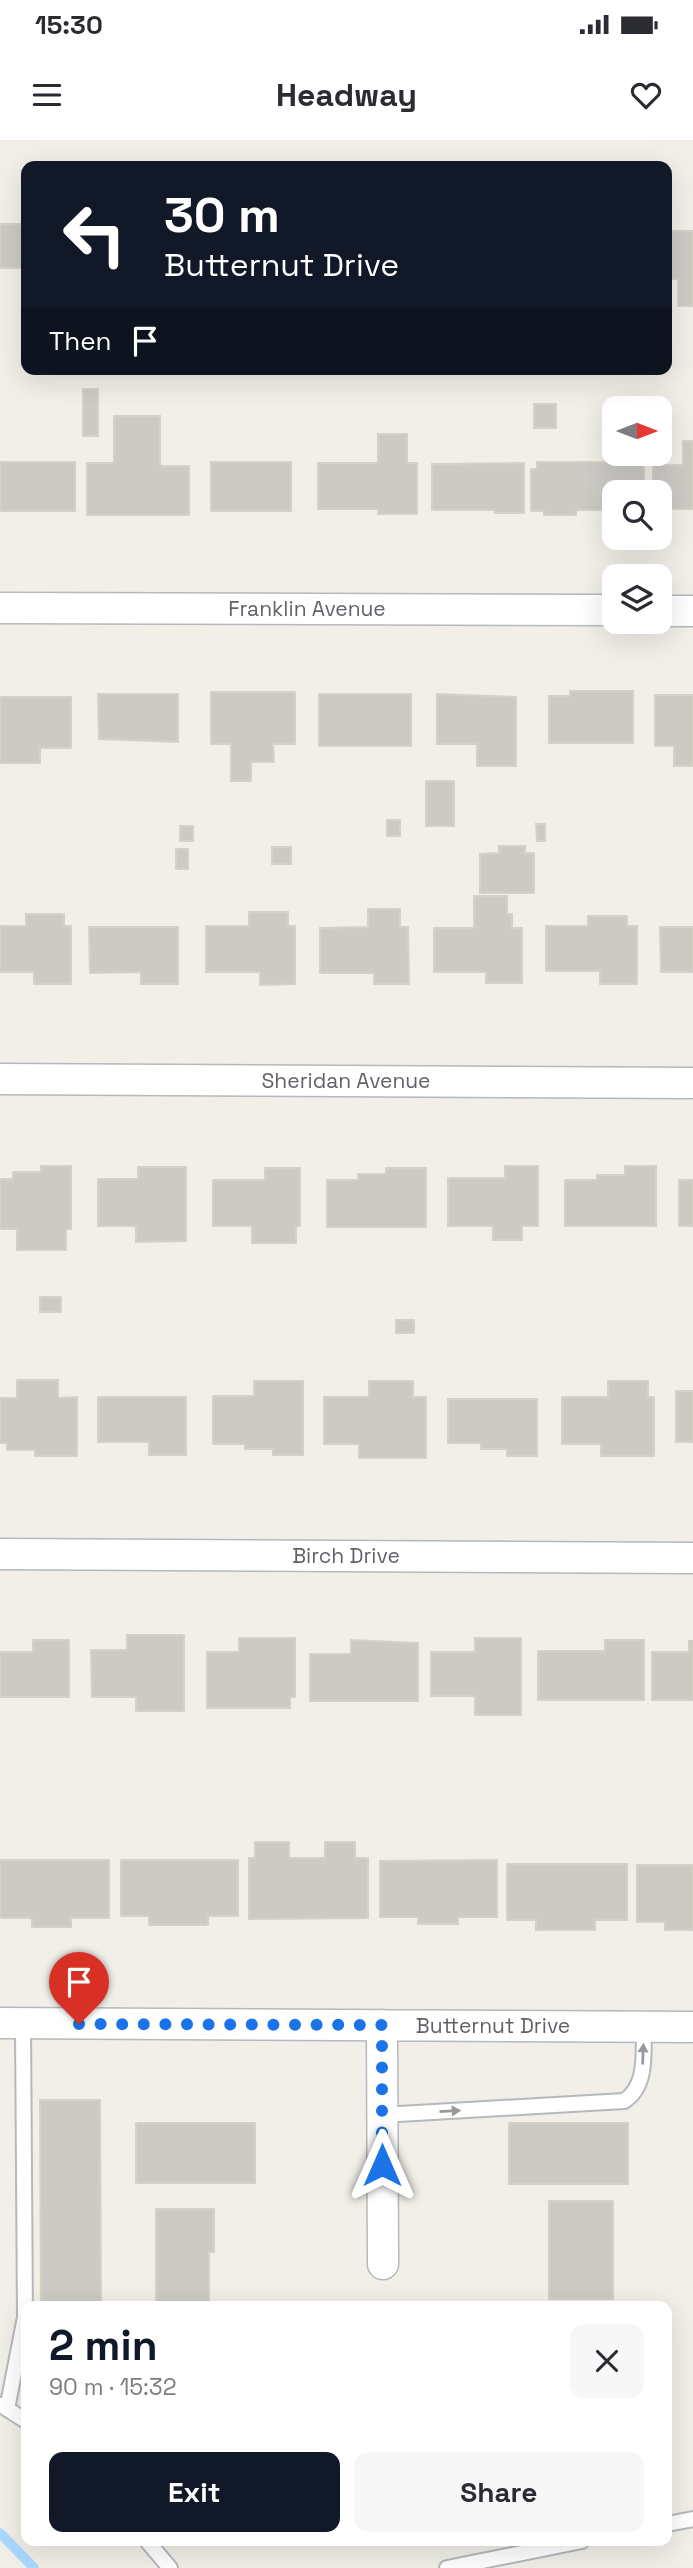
<!DOCTYPE html>
<html lang="en">
<head>
<meta charset="utf-8">
<style>
	:root { --surface:#fff; --page:#f7f7f7; --text:#2b2b33; --muted:#7c7c81; --accent:#111827 }
	body { margin:0; font-family:"Space Grotesk",sans-serif; background:var(--page); color:var(--text); height:100vh; display:flex; flex-direction:column; font-size:26px; white-space:nowrap }
	* { box-sizing:border-box; margin:0 }
	p { font-size:23px; color:var(--muted) }
	.icon { flex:none; width:38px; height:38px; fill:none; stroke:currentColor; stroke-width:2; stroke-linecap:round; stroke-linejoin:round }
	.map { position:relative; flex:1; overflow:hidden }
	.sheet { position:absolute; left:21px; top:2161px; width:651px; height:245px; display:flex; flex-direction:column; background:var(--surface); border-radius:14px; box-shadow:0 7px 28px #0002 }
	.sheet>* { flex:none }
	.banner { position:absolute; left:21px; top:21px; width:651px; height:214px; border-radius:14px; box-shadow:0 7px 28px #0002; background:#111827; color:#fff; overflow:hidden }
	.needle { width:46px; rotate:90deg }
	.fabs { position:absolute; left:602px; top:256px; display:grid; gap:14px }
	.fabs a { display:grid; place-items:center; width:70px; height:70px; border-radius:14px; background:var(--surface); box-shadow:0 7px 28px #0002; font-size:35px }
	.pin { position:absolute; display:grid; place-items:center; width:60px; height:60px; color:#fff; margin:-72px -30px; border-radius:50% 50% 50% 0; rotate:-45deg; box-shadow:0 0 7px #0007 }
	.pin .icon { rotate:45deg }
	.me { position:absolute; width:77px; margin:-38px; rotate:0deg; stroke-linejoin:round; filter:drop-shadow(0 0 5px #0008) }
	.turn { display:flex; align-items:center; gap:24px; height:147px; padding:0 28px; font-size:32px }
	.turn .icon { width:91px; height:91px; stroke-width:2.5 }
	.turn b { display:block; font-size:49px; line-height:60px }
	.then { display:flex; align-items:center; height:66px; padding:0 28px; background:#0003; gap:14px; font-size:26px }
	.round { display:grid; place-items:center; flex:none; width:74px; height:74px; border-radius:14px; background:var(--page) }
	.head { display:flex; align-items:center; justify-content:space-between; height:119px; padding:0 28px }
	h1 { font-size:42px; font-weight:700; line-height:52px; color:var(--accent) }
	.primary-button { display:flex; gap:14px; margin-top:auto; padding:14px 28px }
	.primary-button a { flex:1; height:80px; border-radius:14px; background:var(--accent); color:#fff; font-size:28px; font-weight:700; line-height:80px; text-align:center }
	.primary-button a+a { background:var(--page); color:var(--text) }
	.status { display:flex; justify-content:space-between; align-items:center; height:49px; padding:0 35px; background:var(--surface); direction:ltr }
	.status svg { height:19px; fill:currentColor }
	header { display:flex; justify-content:space-between; align-items:center; height:91px; padding:0 28px; background:var(--surface); font-size:32px; font-weight:700 }
	.map>svg:first-child { display:block }
	.lines { fill:none; stroke-linecap:round; stroke-linejoin:round }
	.stream { stroke:#aadaff; stroke-width:10 }
	.building { fill:#cccac5; stroke:#d6d1c6; stroke-width:2 }
	.service-casing { stroke:#b5b8bc; stroke-width:18 }
	.minor-casing { stroke:#b5b8bc; stroke-width:33 }
	.service { stroke:#fff; stroke-width:14 }
	.minor { stroke:#fff; stroke-width:30 }
	.oneway { fill:#979a9d }
	.route { stroke:#1a73e8; stroke-width:12; stroke-dasharray:0 21.6 }
	.labels { text-anchor:middle; stroke-width:5; stroke-linejoin:round; paint-order:stroke }
	.street-label { font-size:21px; fill:#5f6368; stroke:#fff }
</style>
</head>
<body>
<div class="status"><b>15:30</b><svg viewBox="0 0 49 12"><path d="M0 12V9h3v3zM5 12V6h3v6zM10 12V3h3v9zM15 12V0h3v12zM26 1h20v11H26zM47 4h2v5h-2z"/></svg></div>
<header><svg class="icon" aria-label="menu" viewBox="0 0 24 24"><path d="M4 6h16M4 12h16M4 18h16"/></svg>Headway<svg class="icon" aria-label="heart" viewBox="0 0 24 24"><path d="M12 20l-8-8c-3-5 5-10 8-4 3-6 11-1 8 4z"/></svg></header>
<div class="map">
<svg width="693" height="2428" viewBox="0 0 693 2428">
	<rect width="100%" height="100%" fill="#f1efe8"/>
	<g class="lines">
		<!-- stream -->
		<path class="stream" d="M0,2393L34,2428"/>
	</g>
	<!-- building -->
	<path class="building" d="M0,84H26V128H0Z
		M667,91H693V166H678V139H667Z
		M83,249H98V296H83Z
		M534,264H556V288H534Z
		M114,276H160V326H189V375H87V323H114Z
		M378,294H407V323H417V374H378V369H318V323H378Z
		M683,301H693V369H660V352H653V325H683Z
		M0,322H75V371H0Z
		M211,322H291V371H211Z
		M537,322H644V352H614V370H576V375H544V371H531V329H537Z
		M524,323V373H495V370H432V324Z
		M570,551H633V603H549V556H570Z
		M211,552H295V604H273L274,622H251V641H231V604H211Z
		M98,554H178V602L99,599Z
		M319,554H411V606H319Z
		M437,554L516,557V626H477V604H437Z
		M655,555H693V626H674V606H655Z
		M0,557H71V608H40V623H0Z
		M426,641H454V686H426Z
		M387,680H400V696H387Z
		M536,684H545V701H537Z
		M180,686H193V701H180Z
		M499,706H525V713H534V753H480V714L499,713Z
		M272,707H291V724H272Z
		M176,709H188V729H176Z
		M474,756H507V774H512V788H522V843H486V832H434V788H474Z
		M368,769H400V787H408L409,844H374V833H320V788L368,787Z
		M249,772H288V786H295V844L260,845V832H206V786H249Z
		M26,774H64V786H71V844H34V832H0V786H26Z
		M588,776H627V786H637V844H600V831H546V786H588Z
		M89,787H178V844H141V832L90,833Z
		M660,787H693V832H661Z
		M41,1026H71V1089H66V1110H17V1089H0V1039H13V1032H41Z
		M505,1026H538V1086H522V1100H493V1086H448V1038H505Z
		M625,1026H656V1086H565V1040H597V1035H625Z
		M138,1027H186V1101L136,1102V1086H98V1039H138Z
		M265,1028H300V1086H296V1103H252V1086H213V1040H265Z
		M386,1028H426V1087H327V1040H358V1034H386Z
		M679,1040H693V1086H679Z
		M40,1157H61V1172H40Z
		M396,1180H414V1193H396Z
		M17,1240H58V1258L77,1257V1316H35V1310H7V1303H0V1258H17Z
		M254,1241H303V1315H273V1309H245V1304H213V1256H254Z
		M369,1241H413V1257H426V1318H359V1304H324V1257H369Z
		M608,1241H648V1257H654V1316H601V1304H562V1257H608Z
		M676,1251H693V1302H676Z
		M98,1257H186V1315H149V1302H98Z
		M448,1259H537V1316H507V1309H481V1303H448Z
		M127,1495H184V1571H136V1557H92L91,1510H127Z
		M239,1498H295V1557H290V1568H207V1512H239Z
		M475,1498H521V1575H475V1556H431V1512H475Z
		M33,1500H69V1557H0V1512H33Z
		M351,1500L418,1503V1561H310V1514H351Z
		M605,1500H644V1560H538V1511H605Z
		M689,1501H693V1560H652V1512H689Z
		M255,1702H289V1718H325V1702H355V1718H368V1778L249,1779V1718H255Z
		M0,1720H109V1778H71V1787H32V1778H0Z
		M121,1720H238V1776H208V1785H149V1776H121Z
		M497,1720V1777H458V1784H418V1777H380V1721Z
		M507,1724H627V1780H595V1790H536V1780H507Z
		M637,1725H693V1790H665V1782H637Z
		M40,1960H100L101,2166H41Z
		M136,1983H255V2043H136Z
		M509,1983H628V2044H509Z
		M549,2061H613V2159H549Z
		M156,2069H214V2112H209V2166H156Z"/>
	<g class="lines">
		<!-- service casing -->
		<g class="service-casing">
			<path id="service" d="M382,1975L624,1961C648,1946 643,1912 644,1887
				M1,2265L26,2281
				M7,2269L25,2177L23,1884
				M667,2384L693,2379
				M147,2401L170,2428
				M447,2428L582,2401"/>
		</g>
		<!-- minor casing -->
		<g class="minor-casing">
			<path id="minor" d="M0,468L614,470
				M660,471H693
				M0,939L693,943
				M0,1414L693,1418
				M0,1883L693,1887
				M382,1885L383,2124"/>
		</g>
		<!-- service -->
		<use href="#service" class="service"/>
		<!-- minor -->
		<use href="#minor" class="minor"/>
	</g>
	<!-- one-way arrows -->
	<defs><path id="oneway-solid" d="M-6-.8H1V-3.2L6.5 0L1 3.2V.8H-6Z" transform="scale(1.75)"/></defs>
	<g class="oneway">
		<use href="#oneway-solid" transform="translate(643 1914) rotate(-88)"/>
		<use href="#oneway-solid" transform="translate(450 1971) rotate(-3)"/>
	</g>
	<g class="lines">
		<!-- route -->
		<path class="route" d="M79,1884L382,1885V2025"/>
	</g>
	<g class="labels">
		<!-- street labels -->
		<g class="street-label">
			<text x="307" y="476">Franklin Avenue</text>
			<text x="346" y="948">Sheridan Avenue</text>
			<text x="346" y="1423">Birch Drive</text>
			<text x="493" y="1893">Butternut Drive</text>
		</g>
	</g>
</svg>
<div class="fabs">
<a><svg class="needle" viewBox="-14 -14 28 28"><path d="M0-13l5 13h-10z" fill="#e53935"/><path d="M0 13l5-13h-10z" fill="#7c7c81"/></svg></a>
<a><svg class="icon" aria-label="search" viewBox="0 0 24 24"><circle cx="10" cy="10" r="6"/><path d="M15 15l6 6"/></svg></a>
<a><svg class="icon" aria-label="layers" viewBox="0 0 24 24"><path d="M12 4l9 5-9 5-9-5zM3 14l9 5 9-5"/></svg></a>
</div>
<div class="pin" style="left:79px;top:1884px;background:#d93025"><svg class="icon" aria-label="arrive" viewBox="0 0 24 24"><path d="M6 21V4h12l-3 4 3 4H6"/></svg></div>
<svg class="me" style="left:382px;top:2025px" viewBox="-20 -20 40 40"><path d="M0-17L14 15 0 8-14 15z" fill="#1a73e8" stroke="#fff" stroke-width="4"/></svg>
<div class="banner">
<div class="turn"><svg class="icon" aria-label="left" viewBox="0 0 24 24"><path d="M17 20v-9H6M10 6l-5 5 5 5"/></svg><div><b>30 m</b>Butternut Drive</div></div>
<div class="then">Then<svg class="icon" aria-label="arrive" viewBox="0 0 24 24"><path d="M6 21V4h12l-3 4 3 4H6"/></svg></div>
</div>
<section class="sheet">
<div class="head"><div><h1>2 min</h1><p>90 m · 15:32</p></div><a class="round"><svg class="icon" aria-label="close" viewBox="0 0 24 24"><path d="M6 6l12 12M18 6L6 18"/></svg></a></div>
<div class="primary-button"><a>Exit</a><a>Share</a></div>
</section>
</div>
</body>
</html>
